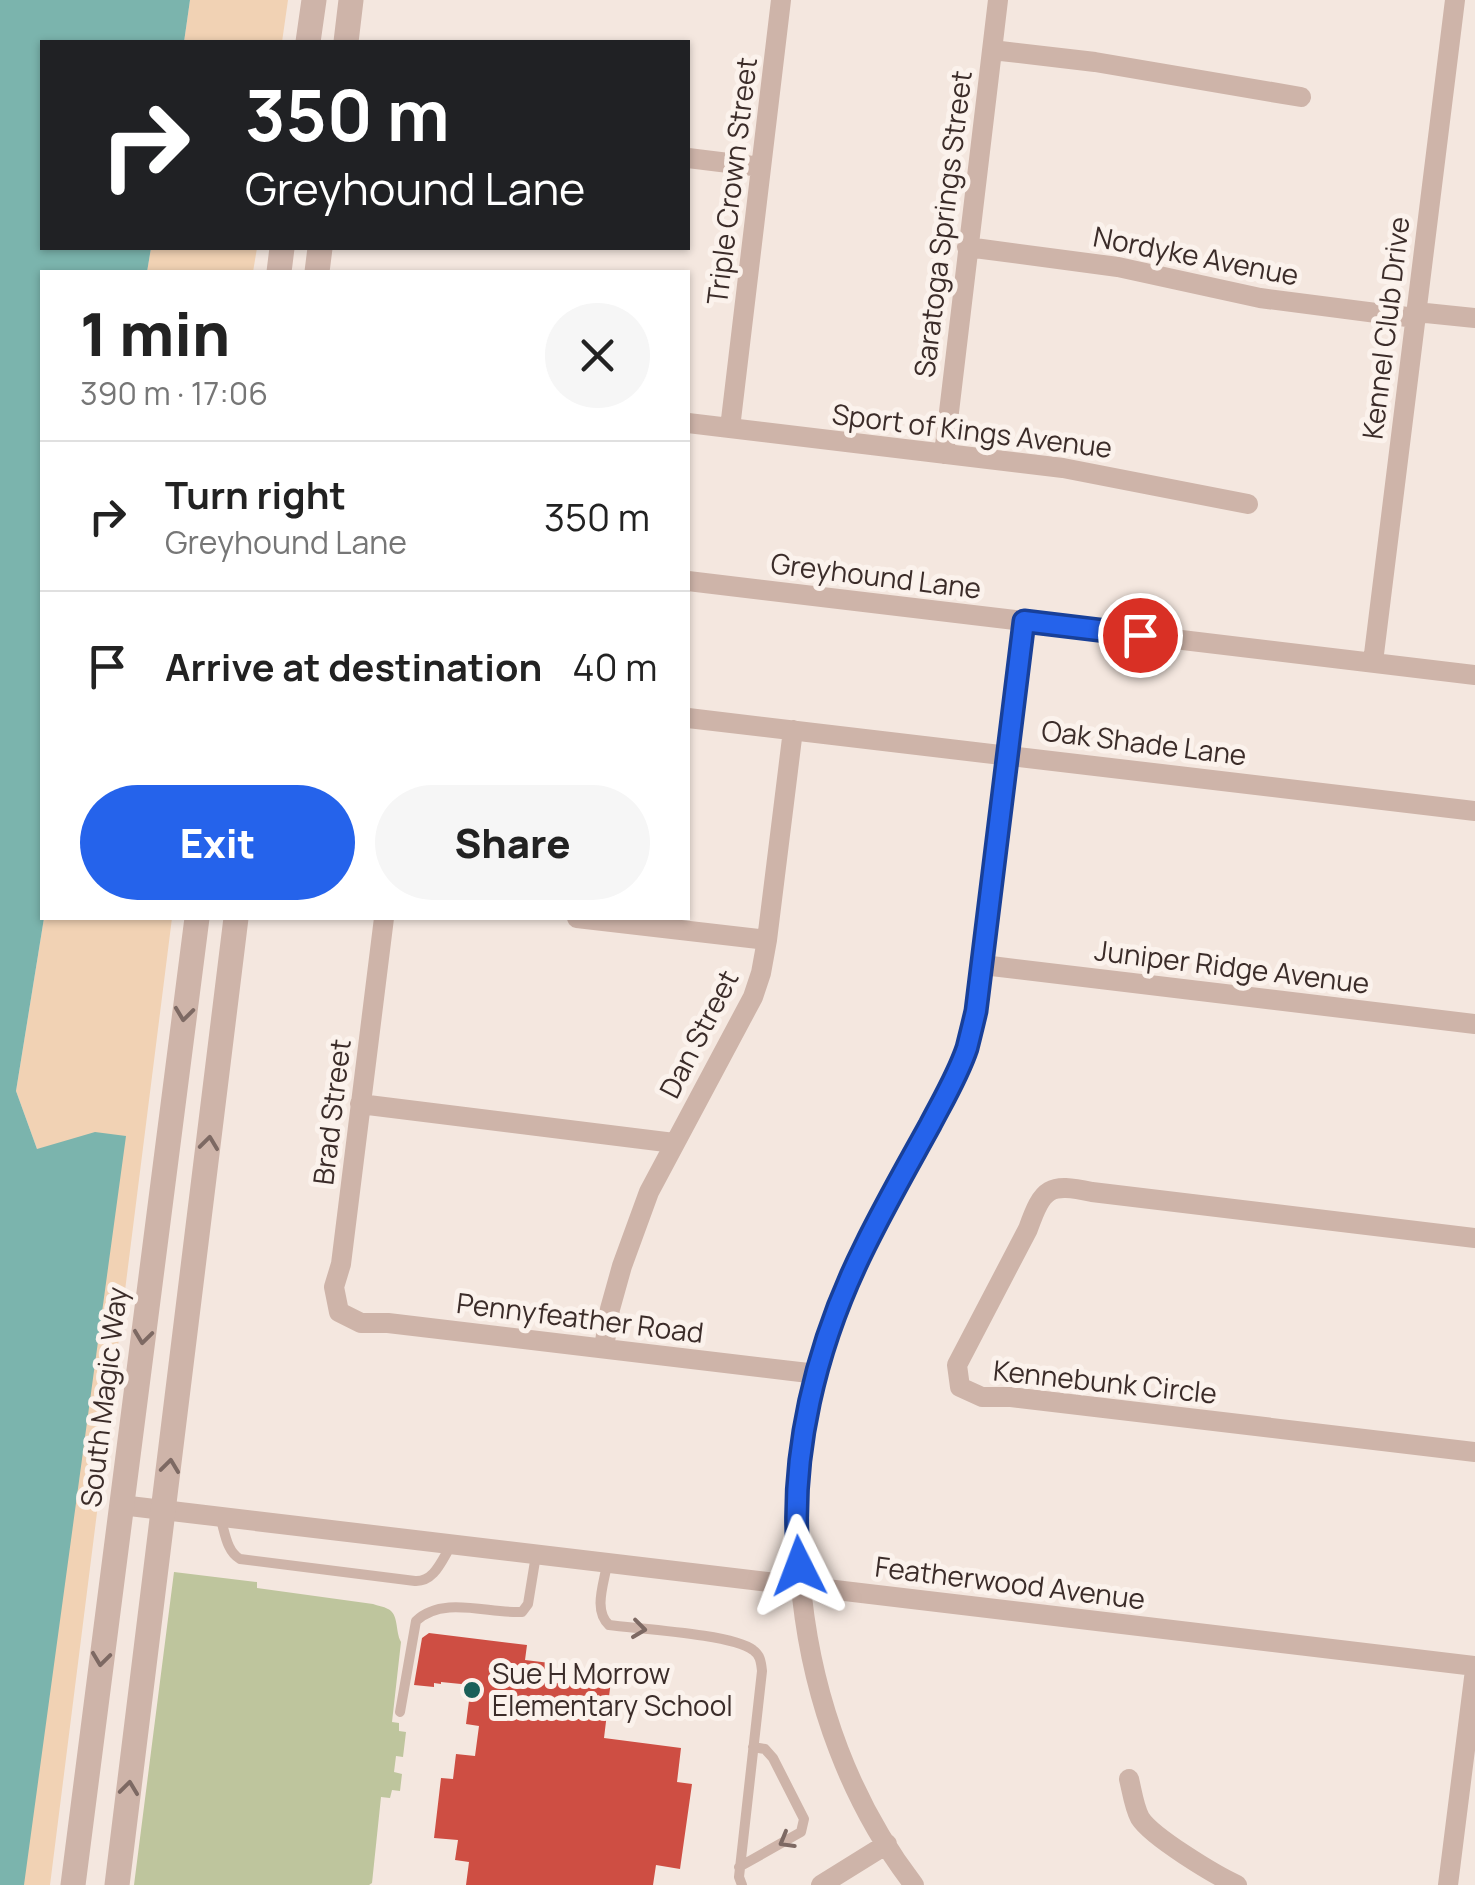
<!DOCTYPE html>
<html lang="en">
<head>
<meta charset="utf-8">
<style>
	:root { --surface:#fff; --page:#f6f6f6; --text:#222; --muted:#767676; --line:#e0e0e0; --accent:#2563eb }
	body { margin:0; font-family:Manrope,sans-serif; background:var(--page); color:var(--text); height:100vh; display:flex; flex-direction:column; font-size:38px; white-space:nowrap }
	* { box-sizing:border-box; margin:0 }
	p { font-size:32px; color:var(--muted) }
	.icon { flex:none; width:55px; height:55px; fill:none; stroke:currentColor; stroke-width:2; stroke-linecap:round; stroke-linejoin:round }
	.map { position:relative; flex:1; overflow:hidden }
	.sheet { position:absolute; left:40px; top:270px; width:650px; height:650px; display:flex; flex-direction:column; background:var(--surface); border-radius:0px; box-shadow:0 2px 8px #0004 }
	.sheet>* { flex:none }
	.top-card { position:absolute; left:40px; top:40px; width:650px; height:210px; border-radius:0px; box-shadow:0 2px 8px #0004; background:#202124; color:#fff; overflow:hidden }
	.pin { position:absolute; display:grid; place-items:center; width:85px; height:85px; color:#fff; margin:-42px; border:5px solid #fff; border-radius:50%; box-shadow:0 2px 10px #0007 }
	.me { position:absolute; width:110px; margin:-55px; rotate:357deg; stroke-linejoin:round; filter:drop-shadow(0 0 8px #0008) }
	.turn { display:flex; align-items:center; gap:35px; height:210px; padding:0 40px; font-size:45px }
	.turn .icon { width:130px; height:130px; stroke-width:2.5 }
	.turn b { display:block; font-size:70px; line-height:85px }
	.round { display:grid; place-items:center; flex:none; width:105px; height:105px; border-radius:52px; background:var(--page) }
	.summary { display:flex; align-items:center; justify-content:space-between; height:170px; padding:0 40px }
	h1 { font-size:60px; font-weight:800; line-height:75px }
	.primary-button { display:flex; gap:20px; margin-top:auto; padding:20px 40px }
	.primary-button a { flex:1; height:115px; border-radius:60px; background:var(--accent); color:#fff; font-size:40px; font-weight:800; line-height:115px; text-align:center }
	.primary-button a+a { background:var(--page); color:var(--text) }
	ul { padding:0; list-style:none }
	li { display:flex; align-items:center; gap:30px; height:150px; padding:0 40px; border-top:2px solid var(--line) }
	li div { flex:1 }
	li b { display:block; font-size:38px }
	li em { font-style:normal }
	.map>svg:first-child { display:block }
	.green { fill:#bec59d }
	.sand { fill:#f1d2b4 }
	.water { fill:#7bb4ad }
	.building { fill:#ce4e43 }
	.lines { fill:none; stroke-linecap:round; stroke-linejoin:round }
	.service { stroke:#ceb4a9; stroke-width:10 }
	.minor { stroke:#ceb4a9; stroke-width:20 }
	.tertiary { stroke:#ceb4a9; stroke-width:25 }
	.oneway { stroke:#7d6963 }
	.route-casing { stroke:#184099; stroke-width:25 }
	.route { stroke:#2563eb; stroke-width:18 }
	.poi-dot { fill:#1b6059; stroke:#fbf2ec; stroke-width:4 }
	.labels { text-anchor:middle; stroke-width:10; stroke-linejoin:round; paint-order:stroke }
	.street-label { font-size:28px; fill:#3b2c29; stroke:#fbf2ec }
	.poi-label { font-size:28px; fill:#3b2c29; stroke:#fbf2ec; text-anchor:start }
</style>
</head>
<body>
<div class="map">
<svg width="1475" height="1885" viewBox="0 0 1475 1885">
	<rect width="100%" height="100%" fill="#f4e7df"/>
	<!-- green -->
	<path class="green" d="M174,1572L257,1582V1588L373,1604C378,1606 383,1606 388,1609C399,1614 395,1631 401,1642L392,1722L399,1723V1731L406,1732L403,1757L396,1756L394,1772L402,1774L400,1791L392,1790L390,1798L381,1797L372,1883L369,1885H134Z"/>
	<!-- sand -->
	<path class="sand" d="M190,0H288L282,42H184Z
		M151,248H257L253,272H147Z
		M44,918H172L50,1885H0V1401L37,1149L16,1091Z"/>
	<!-- water -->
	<path class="water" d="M0,0H190L184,42H42V248H151L147,272H42L44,918L16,1091L37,1149L95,1132L126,1136L24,1885H0Z"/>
	<!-- building -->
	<path class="building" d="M429,1633L527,1645L525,1660L550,1663L547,1682L582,1686L584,1669L612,1672L604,1738L681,1748L677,1782L692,1784L680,1869L656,1865L653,1885H466L469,1862L455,1860L458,1840L434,1838L441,1778L453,1779L456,1754L475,1756L479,1726L466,1724L471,1685L441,1682V1684L434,1683V1687L414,1685L422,1638Z"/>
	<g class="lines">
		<!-- service -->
		<path class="service" d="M220,1517C225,1531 226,1551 240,1559L415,1581C435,1582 442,1559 452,1544
			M607,1564C604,1584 593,1610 609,1625C639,1629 733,1634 753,1650C760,1655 761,1661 762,1671L739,1877L742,1885
			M400,1712L416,1621C443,1595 489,1614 522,1612L528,1604L536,1555
			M739,1867L801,1832L804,1819L773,1758L765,1749L753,1747"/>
		<!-- minor -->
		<path class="minor" d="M992,50L1095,62L1301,97
			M688,158L761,167
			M967,247L1118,267L1260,298L1415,318
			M1416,312L1475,318
			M688,423L1063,468L1248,504
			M730,428L781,0
			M944,454L998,0
			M688,581L1475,675
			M1373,662L1455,0
			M688,718L1475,811
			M384,918L341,1264L334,1287L339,1312L361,1323H388L817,1374
			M577,918L767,940
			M983,965L1475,1024
			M360,1104L674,1143
			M1475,1238L1092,1192C1049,1183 1043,1187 1028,1229L957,1365L960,1387L982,1397H1011L1475,1452
			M604,1348L610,1309L622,1266L649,1192L753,997L761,973L767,940L793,730
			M121,1505L1475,1666
			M1129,1779C1132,1791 1134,1807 1140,1818C1152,1837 1215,1875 1237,1885
			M821,1885L887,1844
			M914,1885C788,1722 765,1480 844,1292C867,1236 899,1183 927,1130C942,1103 958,1077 967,1048C975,1021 979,993 983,965L1024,621
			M1448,1885L1475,1670"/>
		<!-- tertiary -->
		<path class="tertiary" d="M308,42L314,0
			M346,42L351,0
			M279,272L282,248
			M317,272L320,248
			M73,1885L197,918
			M117,1885L236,918"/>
	</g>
	<!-- one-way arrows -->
	<defs><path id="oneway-chevron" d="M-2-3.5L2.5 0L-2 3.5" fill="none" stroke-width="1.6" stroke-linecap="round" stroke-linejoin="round" transform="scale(2.5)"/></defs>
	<g class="oneway">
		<use href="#oneway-chevron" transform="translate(184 1014) rotate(97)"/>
		<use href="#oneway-chevron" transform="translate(209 1143) rotate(-83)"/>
		<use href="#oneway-chevron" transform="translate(143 1337) rotate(97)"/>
		<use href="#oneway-chevron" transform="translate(170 1466) rotate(-83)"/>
		<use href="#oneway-chevron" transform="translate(639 1629) rotate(7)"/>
		<use href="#oneway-chevron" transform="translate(101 1659) rotate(97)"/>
		<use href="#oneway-chevron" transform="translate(129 1788) rotate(-83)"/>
		<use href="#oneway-chevron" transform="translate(786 1841) rotate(150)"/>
	</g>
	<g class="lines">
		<!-- route casing -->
		<g class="route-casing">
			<path id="route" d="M799,1566C788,1457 816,1344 865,1246C885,1205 908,1165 930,1125C943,1100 958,1075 967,1048C970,1036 973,1024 976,1011L1024,621L1140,635"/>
		</g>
		<!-- route -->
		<use href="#route" class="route"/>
	</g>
	<!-- markers -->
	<circle class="poi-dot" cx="472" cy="1690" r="10"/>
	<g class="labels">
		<!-- street labels -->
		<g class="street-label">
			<text transform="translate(732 181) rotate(-83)" y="10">Triple Crown Street</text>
			<text transform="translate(943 224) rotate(-83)" y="10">Saratoga Springs Street</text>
			<text transform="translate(1196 256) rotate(11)" y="10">Nordyke Avenue</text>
			<text transform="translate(1386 328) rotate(-83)" y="10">Kennel Club Drive</text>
			<text transform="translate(972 431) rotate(7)" y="10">Sport of Kings Avenue</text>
			<text transform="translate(876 576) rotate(7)" y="10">Greyhound Lane</text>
			<text transform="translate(1144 743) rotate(7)" y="10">Oak Shade Lane</text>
			<text transform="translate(1232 967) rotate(7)" y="10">Juniper Ridge Avenue</text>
			<text transform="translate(699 1034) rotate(-63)" y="10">Dan Street</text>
			<text transform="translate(332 1112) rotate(-83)" y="10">Brad Street</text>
			<text transform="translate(580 1318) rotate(7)" y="10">Pennyfeather Road</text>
			<text transform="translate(1105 1382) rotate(6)" y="10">Kennebunk Circle</text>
			<text transform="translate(104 1397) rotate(-83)" y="10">South Magic Way</text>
			<text transform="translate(1010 1583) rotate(7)" y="10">Featherwood Avenue</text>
		</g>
		<!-- poi labels -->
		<g class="poi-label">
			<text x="492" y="1684">Sue H Morrow<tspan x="492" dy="32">Elementary School</tspan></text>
		</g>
	</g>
</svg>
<div class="pin" style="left:1140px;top:635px;background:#d93025"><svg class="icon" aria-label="arrive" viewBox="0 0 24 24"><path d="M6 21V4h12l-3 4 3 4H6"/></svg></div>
<svg class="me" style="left:799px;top:1566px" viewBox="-20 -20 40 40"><path d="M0-17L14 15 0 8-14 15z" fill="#2563eb" stroke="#fff" stroke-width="4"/></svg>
<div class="top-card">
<div class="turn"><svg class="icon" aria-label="right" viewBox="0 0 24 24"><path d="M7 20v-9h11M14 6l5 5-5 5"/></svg><div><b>350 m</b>Greyhound Lane</div></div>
</div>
<section class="sheet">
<div class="summary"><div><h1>1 min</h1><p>390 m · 17:06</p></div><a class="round"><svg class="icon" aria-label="close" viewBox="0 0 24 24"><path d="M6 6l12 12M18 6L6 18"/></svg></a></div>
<ul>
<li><svg class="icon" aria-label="right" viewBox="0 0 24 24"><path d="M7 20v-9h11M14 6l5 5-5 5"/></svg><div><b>Turn right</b><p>Greyhound Lane</p></div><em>350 m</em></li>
<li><svg class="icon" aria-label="arrive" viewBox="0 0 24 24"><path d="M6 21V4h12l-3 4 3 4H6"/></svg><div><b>Arrive at destination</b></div><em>40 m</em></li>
</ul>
<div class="primary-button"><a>Exit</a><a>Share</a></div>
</section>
</div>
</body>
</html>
